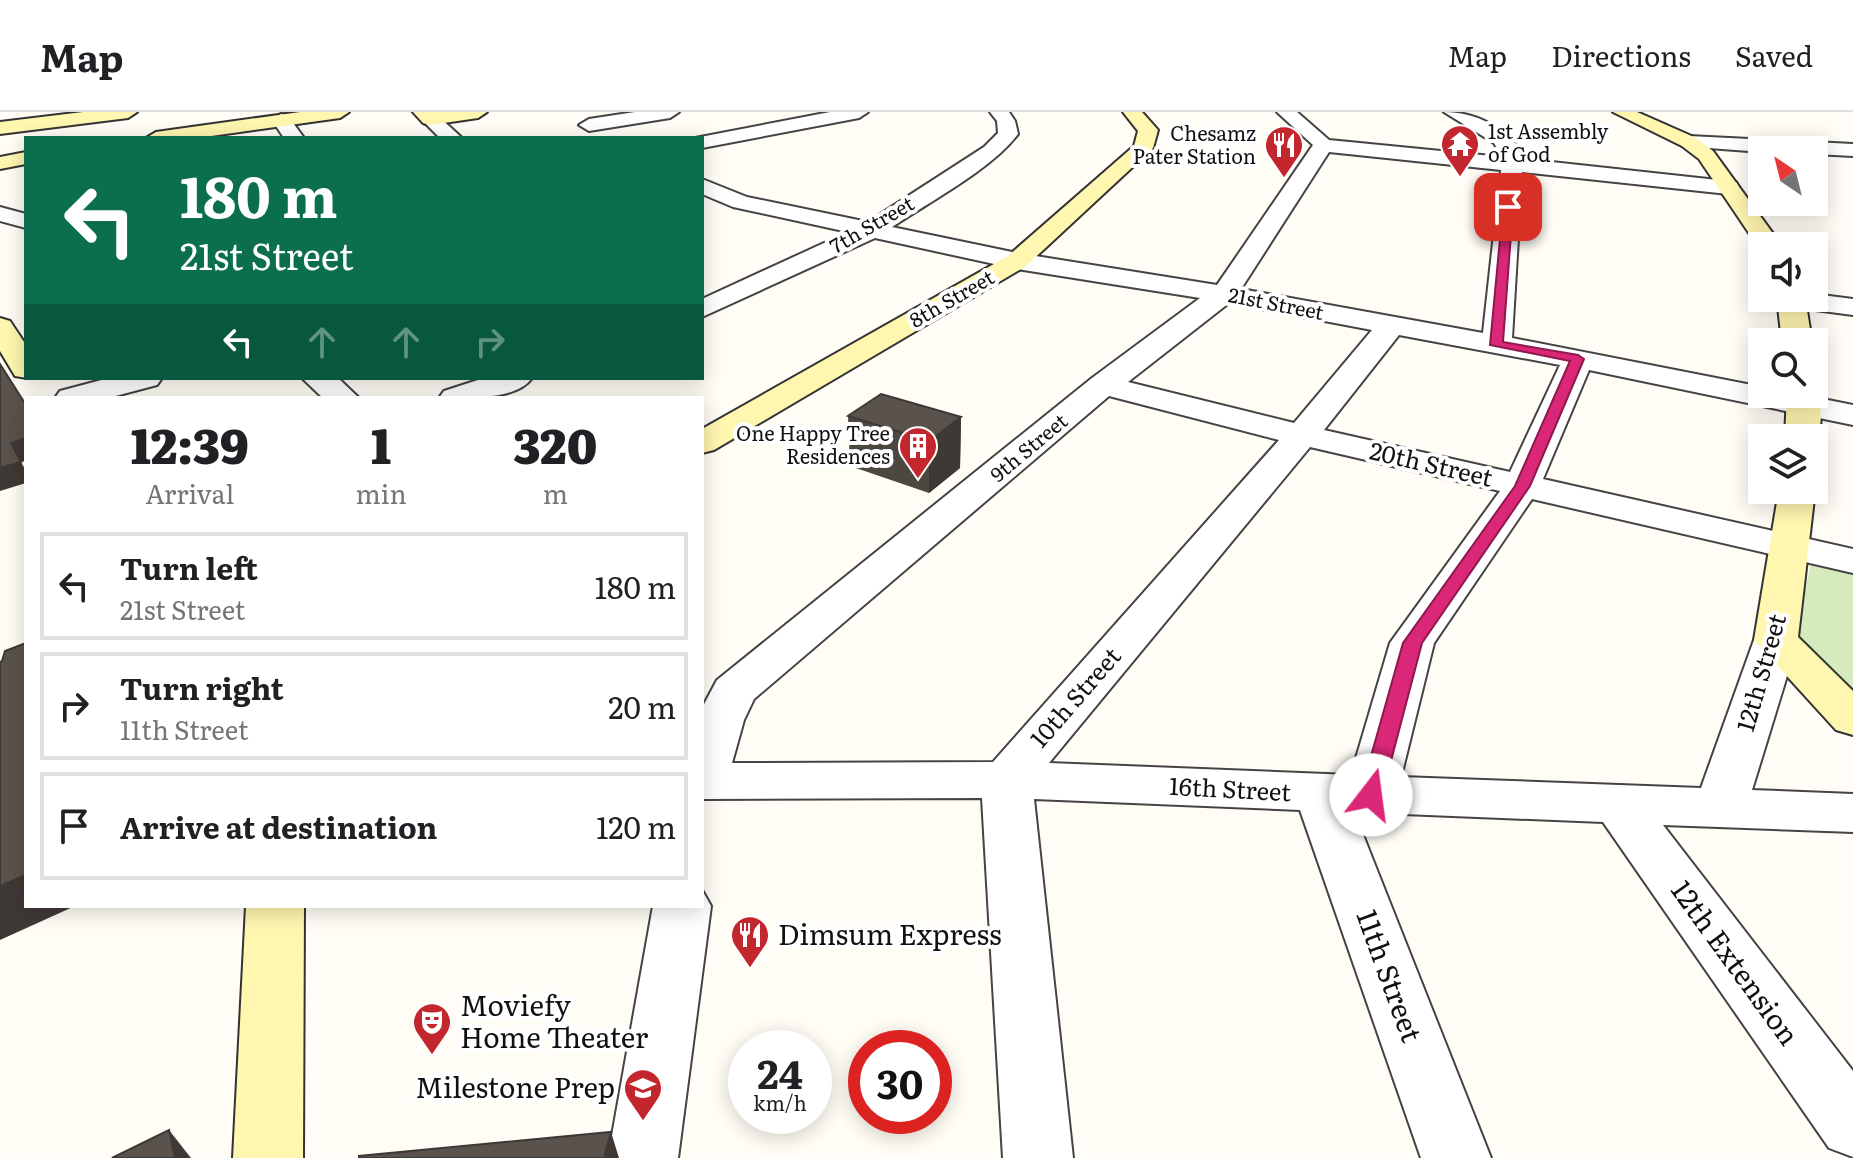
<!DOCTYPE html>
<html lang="en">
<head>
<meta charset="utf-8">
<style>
	:root { --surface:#fff; --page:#f6f6f6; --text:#202124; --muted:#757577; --line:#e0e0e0 }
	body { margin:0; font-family:Literata,serif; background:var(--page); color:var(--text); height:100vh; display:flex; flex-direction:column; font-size:30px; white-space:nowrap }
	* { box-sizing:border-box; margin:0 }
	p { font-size:26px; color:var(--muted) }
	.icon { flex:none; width:44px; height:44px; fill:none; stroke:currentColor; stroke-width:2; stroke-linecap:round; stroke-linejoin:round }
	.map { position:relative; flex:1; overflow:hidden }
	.drawer { position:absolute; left:24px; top:284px; width:680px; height:512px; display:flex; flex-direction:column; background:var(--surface); border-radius:0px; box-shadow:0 4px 20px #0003 }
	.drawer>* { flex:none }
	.banner { position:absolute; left:24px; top:24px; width:680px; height:244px; border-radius:0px; box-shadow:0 4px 20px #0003; background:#0b6e4f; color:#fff; overflow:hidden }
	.needle { width:52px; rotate:325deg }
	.controls { position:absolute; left:1748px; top:24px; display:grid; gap:16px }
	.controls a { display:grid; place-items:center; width:80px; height:80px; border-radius:0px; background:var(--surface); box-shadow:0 4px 20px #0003; font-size:40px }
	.speed { position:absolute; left:728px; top:918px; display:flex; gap:16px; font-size:40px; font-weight:700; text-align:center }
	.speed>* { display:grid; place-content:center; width:104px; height:104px; border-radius:50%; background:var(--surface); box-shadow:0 4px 20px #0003; line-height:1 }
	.speed small { font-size:20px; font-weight:400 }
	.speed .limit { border:12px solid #d22; background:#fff; color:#111 }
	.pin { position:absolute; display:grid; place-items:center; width:68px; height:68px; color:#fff; margin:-34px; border-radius:16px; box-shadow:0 4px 12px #0006 }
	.me { position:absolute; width:88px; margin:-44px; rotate:15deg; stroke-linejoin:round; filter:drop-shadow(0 0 6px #0008) }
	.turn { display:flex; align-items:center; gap:28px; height:168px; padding:0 24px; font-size:36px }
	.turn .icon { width:104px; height:104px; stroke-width:2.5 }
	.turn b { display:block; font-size:56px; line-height:68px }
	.lanes { display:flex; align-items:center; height:76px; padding:0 24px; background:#0003; justify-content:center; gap:40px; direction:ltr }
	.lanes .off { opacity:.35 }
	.eta { display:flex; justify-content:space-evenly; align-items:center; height:136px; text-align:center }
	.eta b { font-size:48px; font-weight:800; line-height:56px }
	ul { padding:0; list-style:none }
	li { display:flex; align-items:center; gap:24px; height:108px; margin:0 16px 12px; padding:0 8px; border:4px solid var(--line); border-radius:0px }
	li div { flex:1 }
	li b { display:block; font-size:30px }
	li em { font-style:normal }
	header { display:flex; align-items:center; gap:48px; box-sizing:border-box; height:112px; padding:0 40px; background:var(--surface); border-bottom:2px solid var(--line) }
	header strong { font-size:38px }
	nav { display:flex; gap:44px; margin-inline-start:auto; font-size:28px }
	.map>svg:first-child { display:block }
	.green { fill:#d5ebbd }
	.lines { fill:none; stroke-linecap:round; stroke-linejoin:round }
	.street-casing { stroke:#444; stroke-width:4 }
	.secondary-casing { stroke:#333; stroke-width:4 }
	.street { fill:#fff; fill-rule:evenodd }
	.secondary { fill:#fff6b0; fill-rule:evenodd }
	.wall { fill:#4d4742 }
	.shaded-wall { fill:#3f3936 }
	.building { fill:#5a524d; stroke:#3f3936; stroke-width:2 }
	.route { fill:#db2777; stroke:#8e194d; stroke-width:2 }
	.labels { text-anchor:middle; stroke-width:8; stroke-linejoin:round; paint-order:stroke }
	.far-poi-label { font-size:20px; fill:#111; stroke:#fff; text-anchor:end }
	.far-street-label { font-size:20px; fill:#111; stroke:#fff }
	.street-label { font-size:24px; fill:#111; stroke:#fff }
	.near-poi-label { font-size:28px; fill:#111; stroke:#fff; text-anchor:start }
	.near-street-label { font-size:28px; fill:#111; stroke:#fff }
</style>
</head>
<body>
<header>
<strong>Map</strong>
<nav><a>Map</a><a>Directions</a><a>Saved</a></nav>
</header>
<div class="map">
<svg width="1853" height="1046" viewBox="0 0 1853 1046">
	<rect width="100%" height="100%" fill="#fffdf5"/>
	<!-- green -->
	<path class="green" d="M1812,445L1853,457V580L1796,524Z"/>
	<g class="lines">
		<!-- street casing -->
		<g class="street-casing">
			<path id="street" d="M635,0H679L670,6L589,19L579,13L589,7Z
				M830,0H868L859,6L702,36V26H695Z
				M990,0H1009L1015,9L1018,22C992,57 929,90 892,115L1017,141L1217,173L1313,33L1277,0H1297L1329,28L1502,45L1494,31L1444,0C1475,0 1505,15 1523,41V47L1736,70L1739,75L1728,82L1522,60L1512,226L1762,275V282H1798L1853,293V313L1589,258L1543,367L1853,437V461L1532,387L1434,531L1401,665L1701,676L1754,528L1760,518L1776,514L1792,518L1798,528L1752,678L1853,682V720L1663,713L1853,959V1045L1829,1036L1603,710L1354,700L1491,1046H1421L1300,698L1034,687L1073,1046H1003L982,686L702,687V596L717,568L1092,266L1200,186L1017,157L875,126L702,205V187L848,120L733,95L702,82V67L747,85L868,110L984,35L998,21L997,9ZM1329,40L1501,58L1483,221L1241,177ZM1229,191L1372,218L1294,311L1128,270ZM1399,223L1560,253L1510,360L1324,318ZM1109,284L1279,328L993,650L732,651L744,608L754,587ZM1310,335L1500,379L1390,531L1351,663L1049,651Z
				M430,1L437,3L462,26H440L421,7Z
				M281,2L288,4L304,26H284L272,8Z
				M1689,24L1853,32V44L1814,42V38L1762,40L1682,34L1679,30L1682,26Z
				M0,95L26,102V116L0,109Z
				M1814,182L1853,187V203L1792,195L1782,193L1778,187L1814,186Z
				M109,266H162L157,273L108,286H55L60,279Z
				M302,266H338L359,286H323Z
				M484,266H532C516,289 464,286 439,286L444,279Z
				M702,778L711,794L678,1046H608L653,794H702Z"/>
		</g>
		<!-- secondary casing -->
		<g class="secondary-casing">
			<path id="secondary" d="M83,0H137L128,6L0,22V10Z
				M300,0H349L340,6L197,26H146L156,20Z
				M413,0H487L478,6L430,13L423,11Z
				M1123,0H1142L1158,18L1153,36L1026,154L714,338L702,341V317L1008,144L1134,34L1138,19Z
				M1613,0H1637L1696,26L1713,39L1782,134H1762L1761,139L1699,47L1682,34Z
				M26,40V52L0,57V45Z
				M1777,186H1805L1812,230H1782Z
				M0,206L10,209L26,233L27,266L15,264L0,239Z
				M1814,275C1823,287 1823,321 1814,333V326H1785L1787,282H1814Z
				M1814,376L1815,378L1798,525L1853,579V623L1836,618L1754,528L1779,378Z
				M246,794H304L303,1046H233Z"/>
		</g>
		<!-- street -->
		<use href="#street" class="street"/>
		<!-- secondary -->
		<use href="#secondary" class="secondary"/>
	</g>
	<!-- wall -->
	<path class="wall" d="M848,304L961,305L960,356L929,381L850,354Z"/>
	<!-- shaded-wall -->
	<path class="shaded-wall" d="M961,305L960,356L929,381V329Z
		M26,326V349L21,350L26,359V371L0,379V356L11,331Z
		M26,763V794H75L0,828V774Z
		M169,1018L191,1046H175Z
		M611,1020L619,1046H604Z"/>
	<!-- building -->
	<path class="building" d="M0,252L26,293V326L11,331L21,350L0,356Z
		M881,282L961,305L929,329L848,304Z
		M26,531V763L0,774V550L2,549L5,539Z
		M169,1018L175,1046H112Z
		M611,1020L604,1046H359V1044Z"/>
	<!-- route -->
	<path class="route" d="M1508,92L1513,95L1503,230L1578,243L1584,247L1530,374L1422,531L1382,683L1378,689H1363L1360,683L1403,531L1515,374L1570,249L1490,233L1503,95Z"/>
	<!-- icons -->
	<defs>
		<g id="temple-pin" transform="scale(2)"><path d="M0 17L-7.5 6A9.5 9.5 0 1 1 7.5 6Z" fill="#c4262e" stroke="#fff"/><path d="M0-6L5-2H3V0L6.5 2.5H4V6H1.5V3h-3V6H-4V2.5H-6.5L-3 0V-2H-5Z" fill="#fff"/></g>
		<g id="restaurant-pin" transform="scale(2)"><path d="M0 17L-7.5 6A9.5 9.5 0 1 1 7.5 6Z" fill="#c4262e" stroke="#fff"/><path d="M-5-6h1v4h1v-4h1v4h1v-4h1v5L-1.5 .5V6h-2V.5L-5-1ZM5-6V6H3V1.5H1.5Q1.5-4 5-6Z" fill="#fff"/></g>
		<g id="building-pin" transform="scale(2)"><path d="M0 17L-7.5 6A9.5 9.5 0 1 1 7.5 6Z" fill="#c4262e" stroke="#fff"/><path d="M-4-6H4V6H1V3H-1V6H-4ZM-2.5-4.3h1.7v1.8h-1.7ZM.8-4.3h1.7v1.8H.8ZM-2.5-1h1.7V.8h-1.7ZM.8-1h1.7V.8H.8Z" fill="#fff"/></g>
		<g id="theatre-pin" transform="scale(2)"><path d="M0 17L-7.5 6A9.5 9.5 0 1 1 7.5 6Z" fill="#c4262e" stroke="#fff"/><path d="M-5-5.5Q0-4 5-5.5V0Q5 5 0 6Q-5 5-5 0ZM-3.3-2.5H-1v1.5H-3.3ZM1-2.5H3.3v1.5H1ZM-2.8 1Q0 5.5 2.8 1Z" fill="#fff"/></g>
		<g id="school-pin" transform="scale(2)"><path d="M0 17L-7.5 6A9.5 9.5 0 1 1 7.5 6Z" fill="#c4262e" stroke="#fff"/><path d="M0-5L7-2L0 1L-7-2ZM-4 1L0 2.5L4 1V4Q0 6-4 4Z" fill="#fff"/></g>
	</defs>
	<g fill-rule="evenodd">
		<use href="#temple-pin" x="1460" y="32"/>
		<use href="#restaurant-pin" x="1284" y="33"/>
		<use href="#building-pin" x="918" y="334"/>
		<use href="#restaurant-pin" x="750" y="823"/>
		<use href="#theatre-pin" x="432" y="910"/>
		<use href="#school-pin" x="643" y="976"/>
	</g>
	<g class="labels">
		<!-- far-poi labels -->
		<g class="far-poi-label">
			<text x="1488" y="27" text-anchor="start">1st Assembly<tspan x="1488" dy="23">of God</tspan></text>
			<text x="1256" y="29">Chesamz<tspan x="1256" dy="23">Pater Station</tspan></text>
			<text x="890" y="329">One Happy Tree<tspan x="890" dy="23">Residences</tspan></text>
		</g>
		<!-- far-street labels -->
		<g class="far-street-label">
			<text transform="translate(872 113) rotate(-30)" y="7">7th Street</text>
			<text transform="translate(952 187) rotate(-30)" y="7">8th Street</text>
			<text transform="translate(1276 192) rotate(11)" y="7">21st Street</text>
			<text transform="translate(1029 336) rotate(-40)" y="7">9th Street</text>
		</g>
		<!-- street labels -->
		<g class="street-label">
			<text transform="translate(1431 353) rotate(13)" y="8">20th Street</text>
			<text transform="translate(1762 561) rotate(-74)" y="8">12th Street</text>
			<text transform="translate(1076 586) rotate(-49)" y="8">10th Street</text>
			<text transform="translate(1230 678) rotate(3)" y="8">16th Street</text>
		</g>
		<!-- near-poi labels -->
		<g class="near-poi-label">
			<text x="778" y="833">Dimsum Express</text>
			<text x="460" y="904">Moviefy<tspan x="460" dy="32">Home Theater</tspan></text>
			<text x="615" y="986" text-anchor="end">Milestone Prep</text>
		</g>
		<!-- near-street labels -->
		<g class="near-street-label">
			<text transform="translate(1735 851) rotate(54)" y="10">12th Extension</text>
			<text transform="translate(1389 864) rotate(70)" y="10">11th Street</text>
		</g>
	</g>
</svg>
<div class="controls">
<a><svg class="needle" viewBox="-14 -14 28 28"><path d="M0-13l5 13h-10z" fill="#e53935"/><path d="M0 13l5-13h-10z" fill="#757577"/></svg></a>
<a><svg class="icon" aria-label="sound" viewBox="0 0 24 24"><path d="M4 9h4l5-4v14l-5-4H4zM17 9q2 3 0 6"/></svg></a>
<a><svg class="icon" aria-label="search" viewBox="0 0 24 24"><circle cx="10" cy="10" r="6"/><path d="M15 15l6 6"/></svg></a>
<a><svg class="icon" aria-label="layers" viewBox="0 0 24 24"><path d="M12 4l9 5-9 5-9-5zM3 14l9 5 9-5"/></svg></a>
</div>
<div class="speed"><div>24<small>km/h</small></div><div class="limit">30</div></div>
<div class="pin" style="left:1508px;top:95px;background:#d93025"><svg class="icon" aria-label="arrive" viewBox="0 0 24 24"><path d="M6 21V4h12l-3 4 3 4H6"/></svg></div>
<svg class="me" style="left:1371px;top:683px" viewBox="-20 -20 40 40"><circle r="19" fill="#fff"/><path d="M0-13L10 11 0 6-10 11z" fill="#db2777"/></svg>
<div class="banner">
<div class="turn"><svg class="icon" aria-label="left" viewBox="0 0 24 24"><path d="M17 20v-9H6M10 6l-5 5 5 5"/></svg><div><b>180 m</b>21st Street</div></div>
<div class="lanes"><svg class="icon" aria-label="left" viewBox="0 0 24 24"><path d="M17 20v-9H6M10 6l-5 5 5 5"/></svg><svg class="icon off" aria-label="ahead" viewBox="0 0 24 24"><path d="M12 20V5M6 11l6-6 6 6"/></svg><svg class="icon off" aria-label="ahead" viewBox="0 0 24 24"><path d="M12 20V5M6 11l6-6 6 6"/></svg><svg class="icon off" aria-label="right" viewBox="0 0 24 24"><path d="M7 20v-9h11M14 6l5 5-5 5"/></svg></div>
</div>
<section class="drawer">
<div class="eta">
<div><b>12:39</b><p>Arrival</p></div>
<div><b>1</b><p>min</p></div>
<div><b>320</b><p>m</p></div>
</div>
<ul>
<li><svg class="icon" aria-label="left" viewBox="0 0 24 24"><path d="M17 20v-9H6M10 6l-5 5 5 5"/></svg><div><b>Turn left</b><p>21st Street</p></div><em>180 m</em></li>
<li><svg class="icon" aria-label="right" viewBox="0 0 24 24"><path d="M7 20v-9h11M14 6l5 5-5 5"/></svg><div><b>Turn right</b><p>11th Street</p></div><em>20 m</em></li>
<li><svg class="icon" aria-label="arrive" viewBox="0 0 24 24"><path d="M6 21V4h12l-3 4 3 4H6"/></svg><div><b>Arrive at destination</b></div><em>120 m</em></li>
</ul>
</section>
</div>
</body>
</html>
